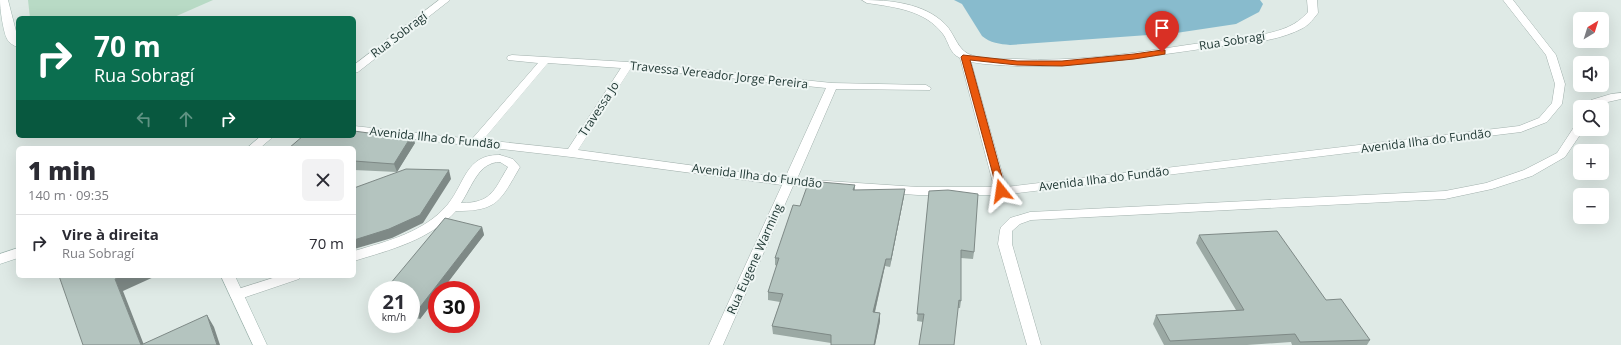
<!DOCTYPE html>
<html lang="pt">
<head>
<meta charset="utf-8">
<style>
	:root { --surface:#fff; --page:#f2f2f3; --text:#2b2b33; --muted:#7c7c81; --line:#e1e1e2 }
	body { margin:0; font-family:"Open Sans",sans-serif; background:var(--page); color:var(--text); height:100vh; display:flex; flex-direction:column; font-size:15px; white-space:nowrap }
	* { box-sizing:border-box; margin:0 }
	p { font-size:13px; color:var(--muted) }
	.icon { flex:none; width:22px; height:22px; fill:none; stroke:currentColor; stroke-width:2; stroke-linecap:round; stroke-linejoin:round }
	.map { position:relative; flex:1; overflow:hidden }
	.drawer { position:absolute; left:16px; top:146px; width:340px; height:132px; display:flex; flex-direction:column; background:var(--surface); border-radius:6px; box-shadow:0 4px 16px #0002 }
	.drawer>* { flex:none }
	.top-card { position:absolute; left:16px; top:16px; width:340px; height:122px; border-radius:6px; box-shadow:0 4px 16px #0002; background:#0b6e4f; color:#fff; overflow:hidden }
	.needle { width:26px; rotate:38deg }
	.tools { position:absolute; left:1573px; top:12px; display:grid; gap:8px }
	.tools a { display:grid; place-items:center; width:36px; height:36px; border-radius:6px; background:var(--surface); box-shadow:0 4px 16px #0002; font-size:20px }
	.speed { position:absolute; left:368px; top:281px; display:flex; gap:8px; font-size:20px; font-weight:700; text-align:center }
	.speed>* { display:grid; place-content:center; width:52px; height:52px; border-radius:50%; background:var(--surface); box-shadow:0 4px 16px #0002; line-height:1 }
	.speed small { font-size:10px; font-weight:400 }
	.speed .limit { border:6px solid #d22; background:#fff; color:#111 }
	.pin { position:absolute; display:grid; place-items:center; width:34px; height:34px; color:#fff; margin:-41px -17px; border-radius:50% 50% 50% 0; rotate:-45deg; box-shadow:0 0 4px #0007 }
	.pin .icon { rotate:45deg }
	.me { position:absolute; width:44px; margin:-22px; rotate:345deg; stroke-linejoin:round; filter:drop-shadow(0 0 3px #0008) }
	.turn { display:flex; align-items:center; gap:14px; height:84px; padding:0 12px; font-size:18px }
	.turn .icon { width:52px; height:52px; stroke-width:2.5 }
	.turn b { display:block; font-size:28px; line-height:34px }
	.lanes { display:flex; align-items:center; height:38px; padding:0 12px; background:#0003; justify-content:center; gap:20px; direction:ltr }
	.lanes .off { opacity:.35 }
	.round { display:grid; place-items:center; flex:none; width:42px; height:42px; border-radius:6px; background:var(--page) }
	.overview { display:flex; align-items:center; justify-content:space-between; height:68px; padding:0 12px }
	h1 { font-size:24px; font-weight:800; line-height:30px }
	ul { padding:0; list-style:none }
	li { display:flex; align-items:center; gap:12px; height:56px; padding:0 12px; border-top:1px solid var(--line) }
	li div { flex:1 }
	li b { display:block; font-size:15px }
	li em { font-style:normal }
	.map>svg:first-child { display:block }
	.green { fill:#b8dac5 }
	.water { fill:#88bbcd }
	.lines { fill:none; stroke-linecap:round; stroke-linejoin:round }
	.lane-casing { stroke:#a2b1ad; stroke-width:1 }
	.street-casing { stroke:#a2b1ad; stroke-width:1 }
	.secondary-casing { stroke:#9fb5af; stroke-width:1 }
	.lane { fill:#fff; fill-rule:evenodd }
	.street { fill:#fff; fill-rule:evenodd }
	.secondary { fill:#fff; fill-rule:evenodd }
	.wall { fill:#9ba9a4 }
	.shaded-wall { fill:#7e8986 }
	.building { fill:#b4c4bf; stroke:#7e8986 }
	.route { fill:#ea580c; stroke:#983908 }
	.labels { text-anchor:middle; stroke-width:4; stroke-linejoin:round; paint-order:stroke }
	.street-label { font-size:12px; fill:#213935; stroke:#eff6f4 }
</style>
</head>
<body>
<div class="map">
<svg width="1621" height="345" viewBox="0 0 1621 345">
	<rect width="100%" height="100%" fill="#dfeae6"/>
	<!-- green -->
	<path class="green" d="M28,0H213L172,18H30Z"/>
	<!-- water -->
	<path class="water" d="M954,0H1260L1263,4L1259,12L1236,24L1176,33L1010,45C1000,44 990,43 982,36L962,4Z"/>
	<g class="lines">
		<!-- lane casing -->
		<g class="lane-casing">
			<path id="lane" d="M1621,93V99L1599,104L1597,107H1587L1591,100L1611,94Z
				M1580,123V129H1584L1565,157L1532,176L1492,189L1445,199L1031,220L1020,224L1012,231V244L1041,345H1027L998,244L1000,230L1001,227L1010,218L1030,212L1445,191L1486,183L1524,170L1557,153L1576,124Z
				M500,155L513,159L520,167C500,201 498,211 456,211C430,240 390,250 354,261V251C388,241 425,232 448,204C465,183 466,154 500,155ZM500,162L508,167C494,190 492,203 461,203C472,187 478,162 500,162Z
				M279,276H301L299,279L237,300L232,299L230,295L232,291Z"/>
		</g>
		<!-- street casing -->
		<g class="street-casing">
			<path id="street" d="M439,0H450L358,72L354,73V65Z
				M862,0C890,0 924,3 945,24C956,35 957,52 974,56C987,60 1002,59 1016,59C1073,62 1130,54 1187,45C1213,41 1239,39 1265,34C1282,30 1296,26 1308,12L1307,0H1317L1318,13C1314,18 1309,25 1303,28C1275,43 1238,44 1208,48C1144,57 1081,68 1017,66C1002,65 986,65 971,62L1006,187L1519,126L1539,118L1552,103L1555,84L1546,55L1503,0H1513L1556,55L1565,84L1562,104L1547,122L1521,132L1001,195H918L793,186L723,345H709L782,185L571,157L354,132V126L472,139L538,63L508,60L507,58L508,56L512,55L628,62L832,83L926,85L931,88L930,90L836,89L797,179L918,187H994L960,58C949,53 949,42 943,34C925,10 894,7 867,3ZM548,63L621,68L568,149L483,140ZM631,68L826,88L785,178L578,150Z"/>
		</g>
		<!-- secondary casing -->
		<g class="secondary-casing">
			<path id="secondary" d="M0,0H8L18,39V47C14,46 9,43 7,39C3,31 0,9 0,0Z
				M261,136H274L260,148H247Z
				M18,248V258L0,264V254Z
				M221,276H235L267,345H253Z"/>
		</g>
		<!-- lane -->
		<use href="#lane" class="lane"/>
		<!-- street -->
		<use href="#street" class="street"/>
		<!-- secondary -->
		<use href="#secondary" class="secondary"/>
	</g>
	<!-- wall -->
	<path class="wall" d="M415,143L397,172L354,170V148Z
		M855,185V190L904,196L890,267L885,266L875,312L880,313V321L875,345H831V343L773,334L772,326L780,302L768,300V292L777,266L775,265V258L800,206Z
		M929,191L974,252L973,259L961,258V301L960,308H958L923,322L917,321Z
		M482,227L484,235L442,290H437V297L420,319L411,317V290Z
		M1199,235L1326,300L1370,340L1367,345H1292L1291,342L1247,345H1164L1153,324L1156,315L1236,310L1196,243Z
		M377,300V308L375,303Z"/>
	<!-- shaded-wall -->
	<path class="shaded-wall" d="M412,135L415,143L397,172L394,164Z
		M449,170L451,179L423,223L392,238L354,249V240Z
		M905,189L904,196L890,267L891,259Z
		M482,227L484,235L442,290H437V297L420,319L417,311Z
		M886,259L885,266L873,320V312Z
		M122,276H156L123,291L144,345H141L115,279Z
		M880,313V321L875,345H874Z
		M207,315L214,327L220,345H217Z"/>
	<!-- building -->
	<path class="building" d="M354,131L376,134L412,135L394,164L354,161V148H289L303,136H354Z
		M406,169L449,170L420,215L389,229L354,240V188Z
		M809,181L855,185L853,190L905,189L891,259H886L873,312L880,313L874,345H831V335L772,326L783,294L768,292L779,258H775L793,205L800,206Z
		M948,190L978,194L974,252L961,250V301L959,300L954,345H919L924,314H917L929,191Z
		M445,218L482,227L417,311L411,310V290H385Z
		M1277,231L1326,300L1341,299L1370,340L1300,342L1295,334L1170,341L1156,315L1244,310L1199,235Z
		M59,276H122L115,279L141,345H83Z
		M207,315L217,345H141Z"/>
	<!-- route -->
	<path class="route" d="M1162,50H1165V54L1134,59L1062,66L1017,65L970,60L1006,191L1001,194L998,193L961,57L963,55L1017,61H1062L1134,54Z"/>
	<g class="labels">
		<!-- street labels -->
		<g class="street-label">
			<text transform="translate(399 35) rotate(-37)" y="4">Rua Sobragí</text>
			<text transform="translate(1232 41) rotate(-9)" y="4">Rua Sobragí</text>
			<text transform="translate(719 75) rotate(6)" y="4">Travessa Vereador Jorge Pereira</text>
			<text transform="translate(599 109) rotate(-57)" y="4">Travessa Jo</text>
			<text transform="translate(435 138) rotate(6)" y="4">Avenida Ilha do Fundão</text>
			<text transform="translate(1426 141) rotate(-7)" y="4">Avenida Ilha do Fundão</text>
			<text transform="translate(757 176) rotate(7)" y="4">Avenida Ilha do Fundão</text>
			<text transform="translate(1104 179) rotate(-7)" y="4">Avenida Ilha do Fundão</text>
			<text transform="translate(755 259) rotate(-66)" y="4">Rua Eugene Warming</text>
		</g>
	</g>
</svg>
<div class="tools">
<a><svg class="needle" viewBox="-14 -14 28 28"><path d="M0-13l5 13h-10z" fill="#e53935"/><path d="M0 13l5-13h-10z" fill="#7c7c81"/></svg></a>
<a><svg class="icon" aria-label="sound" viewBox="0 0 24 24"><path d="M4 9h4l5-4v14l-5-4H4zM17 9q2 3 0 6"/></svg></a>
<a><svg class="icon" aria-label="search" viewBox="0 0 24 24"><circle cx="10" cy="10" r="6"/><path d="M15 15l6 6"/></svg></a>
<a>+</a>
<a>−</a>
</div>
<div class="speed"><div>21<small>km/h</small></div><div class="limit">30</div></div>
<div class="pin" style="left:1162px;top:52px;background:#d93025"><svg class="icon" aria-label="arrive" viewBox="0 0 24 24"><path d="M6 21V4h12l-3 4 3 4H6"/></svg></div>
<svg class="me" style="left:1001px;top:191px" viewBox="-20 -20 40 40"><path d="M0-17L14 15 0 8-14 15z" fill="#ea580c" stroke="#fff" stroke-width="4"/></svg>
<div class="top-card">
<div class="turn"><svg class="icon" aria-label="right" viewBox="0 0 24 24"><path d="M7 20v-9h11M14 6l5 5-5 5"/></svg><div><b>70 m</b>Rua Sobragí</div></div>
<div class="lanes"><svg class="icon off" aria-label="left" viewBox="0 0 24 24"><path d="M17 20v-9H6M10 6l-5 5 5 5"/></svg><svg class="icon off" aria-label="ahead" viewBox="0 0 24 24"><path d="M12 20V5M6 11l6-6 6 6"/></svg><svg class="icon" aria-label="right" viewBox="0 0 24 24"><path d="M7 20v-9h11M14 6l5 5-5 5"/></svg></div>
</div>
<section class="drawer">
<div class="overview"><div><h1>1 min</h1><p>140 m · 09:35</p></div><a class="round"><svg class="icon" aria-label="close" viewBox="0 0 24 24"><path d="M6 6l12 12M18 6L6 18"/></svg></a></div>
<ul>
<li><svg class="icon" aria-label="right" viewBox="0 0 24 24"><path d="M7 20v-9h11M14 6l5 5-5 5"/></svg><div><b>Vire à direita</b><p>Rua Sobragí</p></div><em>70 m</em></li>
</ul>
</section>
</div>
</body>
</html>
